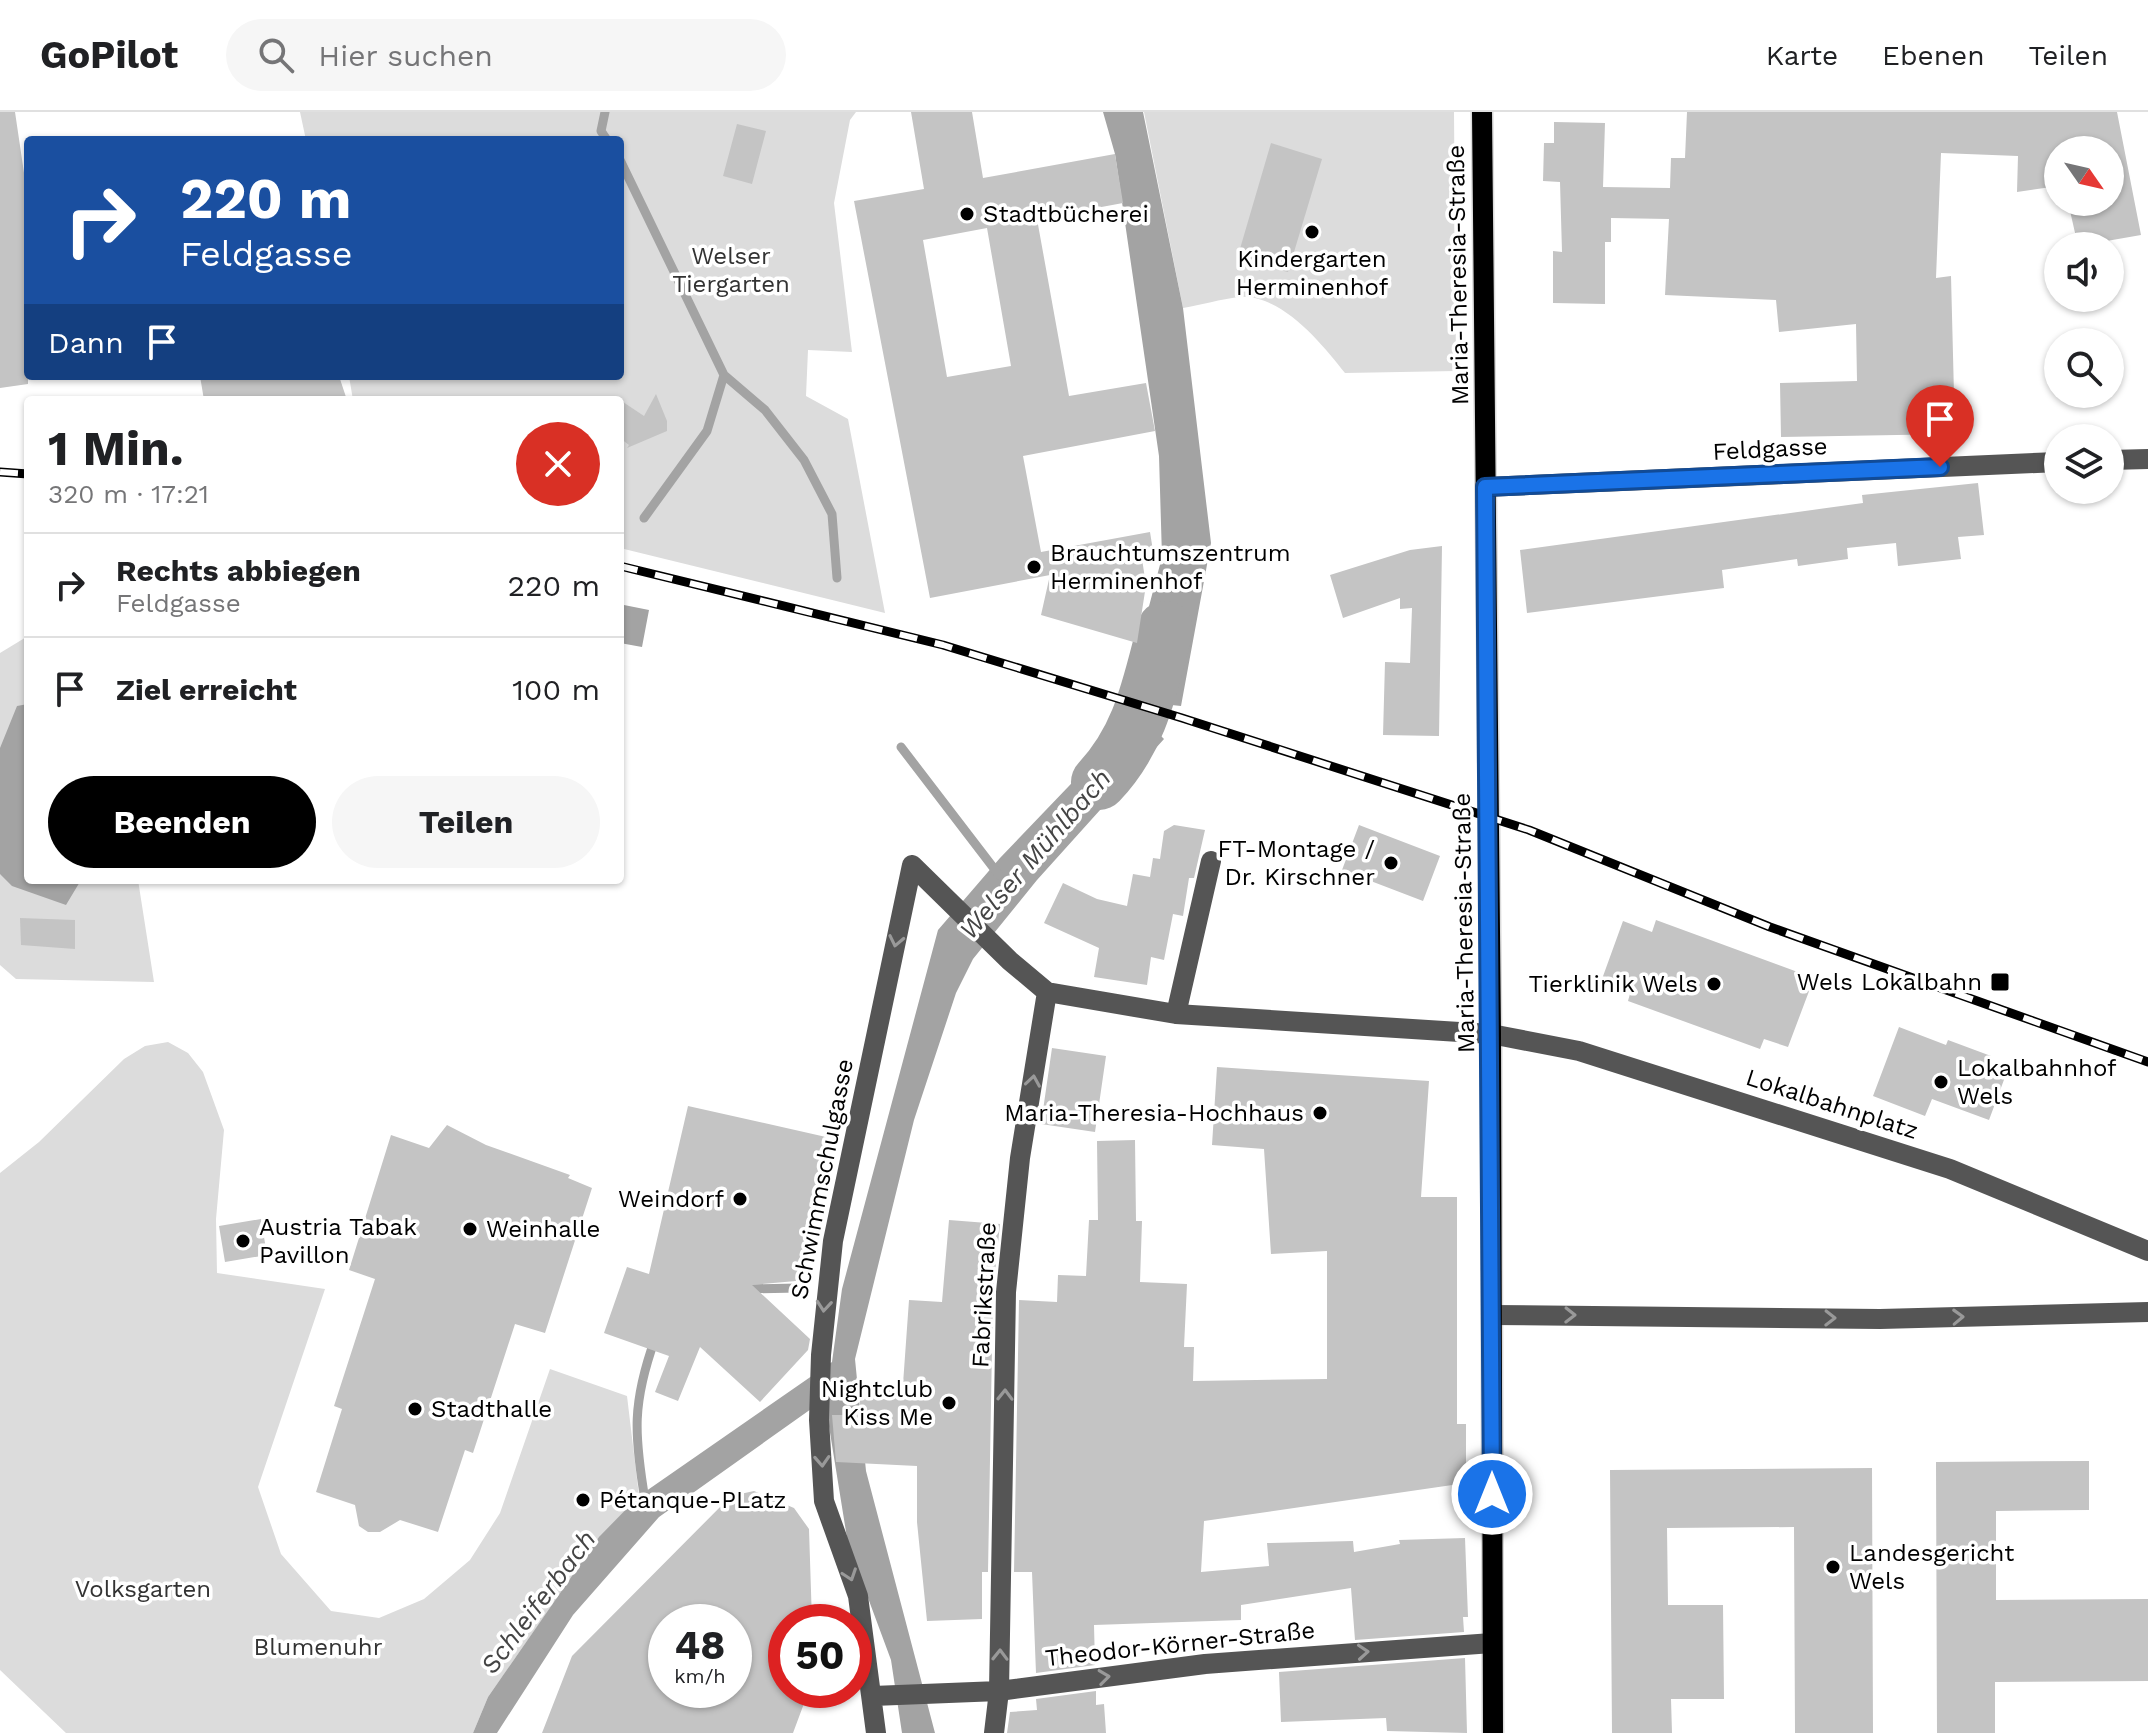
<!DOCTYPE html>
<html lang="de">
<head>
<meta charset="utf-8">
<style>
	:root { --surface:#fff; --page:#f6f6f6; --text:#202124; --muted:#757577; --line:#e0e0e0; --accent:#000 }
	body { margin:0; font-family:"Work Sans",sans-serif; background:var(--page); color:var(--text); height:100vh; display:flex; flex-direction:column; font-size:30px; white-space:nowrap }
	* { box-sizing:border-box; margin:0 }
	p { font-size:26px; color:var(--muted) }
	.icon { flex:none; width:44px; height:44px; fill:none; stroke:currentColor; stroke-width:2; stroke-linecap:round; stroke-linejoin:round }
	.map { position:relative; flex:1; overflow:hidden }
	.details { position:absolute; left:24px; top:284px; width:600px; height:488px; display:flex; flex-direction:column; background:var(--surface); border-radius:8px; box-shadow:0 2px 6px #0004 }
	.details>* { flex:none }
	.guide { position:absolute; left:24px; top:24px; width:600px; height:244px; border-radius:8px; box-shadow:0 2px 6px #0004; background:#1a4fa0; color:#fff; overflow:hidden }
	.needle { width:52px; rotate:124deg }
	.buttons { position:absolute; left:2044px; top:24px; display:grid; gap:16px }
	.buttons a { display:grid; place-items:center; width:80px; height:80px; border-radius:50%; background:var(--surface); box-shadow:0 2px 6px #0004; font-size:40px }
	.speed { position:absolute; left:648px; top:1492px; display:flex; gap:16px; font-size:40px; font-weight:700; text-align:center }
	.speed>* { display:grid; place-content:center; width:104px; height:104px; border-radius:50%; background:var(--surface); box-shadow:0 2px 6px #0004; line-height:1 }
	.speed small { font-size:20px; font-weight:400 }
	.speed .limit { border:12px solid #d22; background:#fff; color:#111 }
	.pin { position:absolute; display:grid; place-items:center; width:68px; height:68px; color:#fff; margin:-82px -34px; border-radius:50% 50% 50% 0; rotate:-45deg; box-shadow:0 0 8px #0007 }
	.pin .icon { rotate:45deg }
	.me { position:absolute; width:88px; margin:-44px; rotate:0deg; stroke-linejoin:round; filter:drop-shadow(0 0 6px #0008) }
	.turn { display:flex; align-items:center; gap:28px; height:168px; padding:0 24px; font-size:36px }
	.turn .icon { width:104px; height:104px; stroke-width:2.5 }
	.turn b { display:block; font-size:56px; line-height:68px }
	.then { display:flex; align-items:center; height:76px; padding:0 24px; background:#0003; gap:16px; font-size:30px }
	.round { display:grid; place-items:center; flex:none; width:84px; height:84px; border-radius:42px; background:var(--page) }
	.summary { display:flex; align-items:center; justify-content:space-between; height:136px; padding:0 24px }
	h1 { font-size:48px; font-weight:700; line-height:60px }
	.button { display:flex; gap:16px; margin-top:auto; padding:16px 24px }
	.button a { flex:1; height:92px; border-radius:48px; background:var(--accent); color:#fff; font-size:32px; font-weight:700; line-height:92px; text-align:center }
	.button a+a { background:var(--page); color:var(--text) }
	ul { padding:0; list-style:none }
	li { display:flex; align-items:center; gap:24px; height:104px; padding:0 24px; border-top:2px solid var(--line) }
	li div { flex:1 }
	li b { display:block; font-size:30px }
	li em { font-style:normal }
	header { display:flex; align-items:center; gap:48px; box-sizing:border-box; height:112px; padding:0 40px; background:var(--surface); border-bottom:2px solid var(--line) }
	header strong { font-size:38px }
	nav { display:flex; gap:44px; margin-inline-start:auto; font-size:28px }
	.search { width:560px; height:72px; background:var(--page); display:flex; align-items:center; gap:20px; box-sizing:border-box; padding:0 28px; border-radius:44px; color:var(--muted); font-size:30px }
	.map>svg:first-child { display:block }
	.green { fill:#dcdcdc }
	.water { fill:#a3a3a3 }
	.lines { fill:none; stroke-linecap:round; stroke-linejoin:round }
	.stream { stroke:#a3a3a3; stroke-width:9 }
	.river { stroke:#a3a3a3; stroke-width:56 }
	.building { fill:#c4c4c4; fill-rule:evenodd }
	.major-casing { stroke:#dbdbdb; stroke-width:23 }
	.minor { stroke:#555; stroke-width:20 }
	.major { stroke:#000; stroke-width:20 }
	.rail-casing { stroke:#000; stroke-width:9 }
	.rail { stroke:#fff; stroke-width:6; stroke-dasharray:18; stroke-linecap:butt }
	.oneway { stroke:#999 }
	.route-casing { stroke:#114b97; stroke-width:20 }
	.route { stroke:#1a73e8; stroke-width:14 }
	.poi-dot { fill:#000; stroke:#fff; stroke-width:3 }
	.labels { text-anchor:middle; stroke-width:7; stroke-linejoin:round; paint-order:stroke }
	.poi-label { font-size:24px; fill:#000; stroke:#fff; text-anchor:start }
	.park-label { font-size:24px; fill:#333; stroke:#fff }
	.street-label { font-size:24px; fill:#000; stroke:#fff }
	.water-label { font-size:26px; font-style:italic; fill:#444; stroke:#fff }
</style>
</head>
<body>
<header>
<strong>GoPilot</strong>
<div class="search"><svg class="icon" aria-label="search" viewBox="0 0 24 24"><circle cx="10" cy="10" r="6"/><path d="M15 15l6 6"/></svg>Hier suchen</div>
<nav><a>Karte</a><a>Ebenen</a><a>Teilen</a></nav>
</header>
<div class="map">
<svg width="2148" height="1621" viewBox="0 0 2148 1621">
	<rect width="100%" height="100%" fill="#fff"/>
	<!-- green -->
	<path class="green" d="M300,0H856L850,8L834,91L852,240L808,238L806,284L848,307L885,501L620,436V288H353L349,264H620V28H306Z
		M1144,0H1454L1456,259L1345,261C1321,231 1282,182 1239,185C1221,187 1201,193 1183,196Z
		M28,524V768H138L154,870L16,867L0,853V541Z
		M168,930L188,941L203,960L224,1018L216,1107L217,1161L325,1177L258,1375L281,1442L331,1499L379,1506L424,1487L470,1448L500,1401L550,1257L627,1284L639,1384L599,1426L488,1585L473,1621H66L0,1558V1061L39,1030L124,947L145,934Z"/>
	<!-- water -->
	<path class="water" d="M1103,0H1143L1183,196L1211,431L1181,594L1125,588L1164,627L1037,768L973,847L956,881L914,1008L855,1247L866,1359L935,1621H902L891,1548L848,1432L827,1302L828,1285L659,1405L573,1503L497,1621H473L488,1585L599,1425L639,1384L832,1250L842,1177L938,818L1000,746L1114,627L1162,445L1159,344L1115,42Z
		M624,493L649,498L642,535L620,531Z
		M28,592V768H81L66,793L12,774L0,762V636L17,594Z"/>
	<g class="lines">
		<!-- stream -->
		<path class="stream" d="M605,0L601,19L607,28
			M620,48L724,263L765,298L804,348L832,402L837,466
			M644,406L707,319L724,263
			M901,635L999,763
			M743,1177L798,1176
			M645,1388C634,1322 632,1291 655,1227"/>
		<!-- river -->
		<path class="river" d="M1099,670C1141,626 1150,573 1165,517"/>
	</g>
	<!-- building -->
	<path class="building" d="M0,0H15L28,88V272L0,276Z
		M911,0H972L983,66L1115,42L1123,91L1037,107L1069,284L1146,271L1155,319L1023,344L1041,440L1150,420L1154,445L1142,447L1146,473L1137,531L1041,503L1050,463L930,486L854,89L924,77ZM987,116L1011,254L947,265L923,128Z
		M1687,0H2117L2141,123L2078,134L2068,90H2110V38H2058V74L2017,80L2018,44L1941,41L1936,166L1951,164L1955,322L1781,325L1780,271L1857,269L1856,212L1779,220L1776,188L1665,183L1669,107L1611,106V130H1605V192L1553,191V139L1562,140L1560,70L1543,69L1544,31H1554V10L1605,11L1603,75L1670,76L1671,46H1685Z
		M737,12L766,19L752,72L723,64Z
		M1271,31L1322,47L1288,160L1237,147Z
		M200,264H339L347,288H204Z
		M656,282L667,309V319L627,336L629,333L620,326V288L644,304Z
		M1978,371L1984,423L1958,425L1961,447L1898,454L1896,431L1847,436L1848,447L1798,454L1797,447L1722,458L1724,476L1527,501L1520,438L1863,391L1862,383Z
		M1442,434L1439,624L1383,623L1385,550L1410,551L1412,496L1400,497V486L1343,506L1330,463L1410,438Z
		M1174,713L1205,718L1194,766H1189L1183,804L1173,802L1164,848L1151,845L1147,873L1094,865L1099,836L1044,811L1063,771L1097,787L1127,794L1133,762L1150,765L1153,746L1160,747L1164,719Z
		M1359,713L1440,744L1423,789L1342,758Z
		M20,806L75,808V837L21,833Z
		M1656,808L1814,866L1788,935L1764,927L1760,937L1628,889L1631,878L1602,867L1623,809L1652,820Z
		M1899,915L1946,933L1948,928L1991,944L1989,950L2008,957L1989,1008L1932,987L1925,1004L1873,984Z
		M1052,936L1106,944L1095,1020L1041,1012Z
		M1217,955L1429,969L1421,1085H1457V1312H1466V1371L1204,1409L1201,1460L1269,1454L1267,1431L1353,1429L1354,1440L1400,1432L1399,1428L1465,1426L1468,1505H1463L1464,1520L1355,1528L1351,1476L1241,1493V1508L1094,1513L1095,1553L1036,1561L1032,1460H1014L1019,1188L1057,1190L1058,1163L1086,1164L1089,1108H1098L1097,1029L1135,1028L1136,1109H1142L1140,1170L1187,1172L1184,1235H1194L1193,1269L1327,1267V1139L1271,1142L1264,1037L1212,1033Z
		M688,994L826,1025L796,1169L752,1173L810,1227L808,1238L760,1290L700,1235L678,1289L655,1280L669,1244L604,1221L627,1155L649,1162Z
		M447,1013L486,1033L570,1063L568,1066L592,1076L545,1221L515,1212L473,1341L465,1338L438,1420L400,1408L380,1420H368L359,1414L355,1393L316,1380L342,1297L334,1294L375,1167L349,1158L391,1023L429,1036Z
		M261,1107L267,1143L225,1150L219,1114Z
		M949,1108L1000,1112L993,1180L988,1460H982V1507L927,1509L917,1410V1354L836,1350L832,1303H859L861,1271L903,1272L909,1188L942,1190Z
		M2089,1349V1398L1996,1399V1488L2148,1487V1569L1995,1570V1621H1937L1936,1350Z
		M1872,1356L1873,1621H1795L1794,1415L1667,1416L1668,1493H1723L1724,1587H1671L1672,1621H1612L1610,1358Z
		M754,1379L794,1396L809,1417L812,1510H786V1578H809L793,1621H542L572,1544L731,1384ZM666,1510H734V1578H666Z
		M1465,1546L1467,1621L1387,1619L1386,1606L1281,1610L1279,1560Z
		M1096,1579V1593L1104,1592L1106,1621H1007L1010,1600L1037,1598L1036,1587Z"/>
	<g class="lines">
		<!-- major casing -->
		<g class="major-casing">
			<path id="major" d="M1482,0L1491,922L1493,1621"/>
		</g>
		<!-- minor -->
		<path class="minor" d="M2110,348L2148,347
			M1485,375L2058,350
			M912,753L1010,849L1047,880
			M1047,880L1176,902L1491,922L1579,939L1950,1057L2148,1139
			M1176,902L1211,749
			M1492,1203L1880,1207L2148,1200
			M873,1584L999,1579L1205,1552L1492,1531
			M876,1621L858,1484L824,1389L819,1308L821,1243L833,1129L912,753
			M994,1621L999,1579L1006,1180L1020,1046L1047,880"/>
		<!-- major -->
		<use href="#major" class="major"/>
		<!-- rail casing -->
		<g class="rail-casing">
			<path id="rail" d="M0,360L28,362
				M620,454L943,533L1182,606L1529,718L1770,815L2148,950"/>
		</g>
		<!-- rail -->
		<use href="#rail" class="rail"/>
	</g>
	<!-- one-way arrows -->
	<defs><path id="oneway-chevron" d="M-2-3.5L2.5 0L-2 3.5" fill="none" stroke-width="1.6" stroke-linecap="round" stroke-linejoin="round" transform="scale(2)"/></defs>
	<g class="oneway">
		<use href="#oneway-chevron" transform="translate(896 829) rotate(102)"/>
		<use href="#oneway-chevron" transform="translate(1033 969) rotate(-81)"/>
		<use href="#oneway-chevron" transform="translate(824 1194) rotate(95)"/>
		<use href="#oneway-chevron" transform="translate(1570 1203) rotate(1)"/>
		<use href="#oneway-chevron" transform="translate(1958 1205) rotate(-2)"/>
		<use href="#oneway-chevron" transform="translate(1830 1206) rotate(1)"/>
		<use href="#oneway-chevron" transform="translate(1005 1283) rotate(-89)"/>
		<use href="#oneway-chevron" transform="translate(822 1349) rotate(87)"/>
		<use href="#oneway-chevron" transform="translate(850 1463) rotate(71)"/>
		<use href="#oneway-chevron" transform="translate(1363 1540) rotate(-4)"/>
		<use href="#oneway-chevron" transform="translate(1000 1543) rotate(-89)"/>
		<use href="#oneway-chevron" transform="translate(1104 1565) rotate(-7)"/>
	</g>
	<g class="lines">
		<!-- route casing -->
		<g class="route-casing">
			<path id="route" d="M1492,1382L1485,375L1940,355"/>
		</g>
		<!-- route -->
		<use href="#route" class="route"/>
	</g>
	<!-- markers -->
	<g class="poi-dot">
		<circle cx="967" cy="102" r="8"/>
		<circle cx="1312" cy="120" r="8"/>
		<circle cx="1034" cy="455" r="8"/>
		<circle cx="1391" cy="751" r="8"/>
		<rect x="1990" y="860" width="20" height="20" rx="4"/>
		<circle cx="1714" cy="872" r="8"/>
		<circle cx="1941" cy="970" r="8"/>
		<circle cx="1320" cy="1001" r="8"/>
		<circle cx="740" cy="1087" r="8"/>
		<circle cx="470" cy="1117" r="8"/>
		<circle cx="243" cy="1129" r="8"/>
		<circle cx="949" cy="1291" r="8"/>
		<circle cx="415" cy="1297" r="8"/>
		<circle cx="583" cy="1388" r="8"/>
		<circle cx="1833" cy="1455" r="8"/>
	</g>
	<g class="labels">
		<!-- poi labels -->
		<g class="poi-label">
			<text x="983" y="110">Stadtbücherei</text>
			<text x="1312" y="155" text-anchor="middle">Kindergarten<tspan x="1312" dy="28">Herminenhof</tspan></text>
			<text x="1050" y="449">Brauchtumszentrum<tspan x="1050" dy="28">Herminenhof</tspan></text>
			<text x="1375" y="745" text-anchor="end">FT-Montage /<tspan x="1375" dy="28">Dr. Kirschner</tspan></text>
			<text x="1982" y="878" text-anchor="end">Wels Lokalbahn</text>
			<text x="1698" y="880" text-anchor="end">Tierklinik Wels</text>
			<text x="1957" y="964">Lokalbahnhof<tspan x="1957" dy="28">Wels</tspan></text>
			<text x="1304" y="1009" text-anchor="end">Maria-Theresia-Hochhaus</text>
			<text x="724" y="1095" text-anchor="end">Weindorf</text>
			<text x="259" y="1123">Austria Tabak<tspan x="259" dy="28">Pavillon</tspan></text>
			<text x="486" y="1125">Weinhalle</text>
			<text x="933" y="1285" text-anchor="end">Nightclub<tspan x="933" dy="28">Kiss Me</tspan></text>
			<text x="431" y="1305">Stadthalle</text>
			<text x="599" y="1396">Pétanque-PLatz</text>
			<text x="1849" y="1449">Landesgericht<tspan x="1849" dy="28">Wels</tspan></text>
		</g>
		<!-- park labels -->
		<g class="park-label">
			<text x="731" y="152">Welser<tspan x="731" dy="28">Tiergarten</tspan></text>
			<text x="143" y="1485">Volksgarten</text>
			<text x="318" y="1543">Blumenuhr</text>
		</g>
		<!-- street labels -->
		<g class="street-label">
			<text transform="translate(1458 163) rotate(-91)" y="8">Maria-Theresia-Straße</text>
			<text transform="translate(1770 337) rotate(-3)" y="8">Feldgasse</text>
			<text transform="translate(1464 811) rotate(-91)" y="8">Maria-Theresia-Straße</text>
			<text transform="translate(1832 992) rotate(18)" y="8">Lokalbahnplatz</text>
			<text transform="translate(822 1067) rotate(-79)" y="8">Schwimmschulgasse</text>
			<text transform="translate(984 1183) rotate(-87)" y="8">Fabrikstraße</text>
			<text transform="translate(1180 1532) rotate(-6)" y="8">Theodor-Körner-Straße</text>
		</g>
		<!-- water labels -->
		<g class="water-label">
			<text transform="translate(1035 742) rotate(-49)" y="9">Welser Mühlbach</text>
			<text transform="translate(538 1490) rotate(-53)" y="9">Schleiferbach</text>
		</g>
	</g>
</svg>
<div class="buttons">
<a><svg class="needle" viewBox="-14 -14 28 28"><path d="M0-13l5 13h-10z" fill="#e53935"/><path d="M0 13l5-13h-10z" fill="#757577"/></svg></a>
<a><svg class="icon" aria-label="sound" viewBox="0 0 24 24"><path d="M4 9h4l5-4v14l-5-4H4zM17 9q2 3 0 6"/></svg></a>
<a><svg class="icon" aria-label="search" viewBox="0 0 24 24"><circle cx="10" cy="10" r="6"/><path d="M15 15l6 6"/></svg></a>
<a><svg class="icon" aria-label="layers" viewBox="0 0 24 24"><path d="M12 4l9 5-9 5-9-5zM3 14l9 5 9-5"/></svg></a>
</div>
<div class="speed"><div>48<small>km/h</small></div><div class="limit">50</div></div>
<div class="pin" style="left:1940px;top:355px;background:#d93025"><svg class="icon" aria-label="arrive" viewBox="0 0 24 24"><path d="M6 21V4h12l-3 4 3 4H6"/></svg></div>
<svg class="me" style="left:1492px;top:1382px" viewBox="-20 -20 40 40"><circle r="17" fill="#1a73e8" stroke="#fff" stroke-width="3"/><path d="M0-11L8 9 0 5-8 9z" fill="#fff"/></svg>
<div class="guide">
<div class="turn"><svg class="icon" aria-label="right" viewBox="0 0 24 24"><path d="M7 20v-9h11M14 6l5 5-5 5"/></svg><div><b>220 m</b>Feldgasse</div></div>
<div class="then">Dann<svg class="icon" aria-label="arrive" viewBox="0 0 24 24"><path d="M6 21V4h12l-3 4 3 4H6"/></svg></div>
</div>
<section class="details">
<div class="summary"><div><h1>1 Min.</h1><p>320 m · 17:21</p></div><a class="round" style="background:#d93025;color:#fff"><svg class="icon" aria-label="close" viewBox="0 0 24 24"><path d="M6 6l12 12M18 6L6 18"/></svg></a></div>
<ul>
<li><svg class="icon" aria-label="right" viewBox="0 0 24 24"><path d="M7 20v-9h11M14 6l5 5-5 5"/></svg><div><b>Rechts abbiegen</b><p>Feldgasse</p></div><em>220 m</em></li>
<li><svg class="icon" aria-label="arrive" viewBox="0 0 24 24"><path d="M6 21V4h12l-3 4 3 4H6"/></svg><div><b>Ziel erreicht</b></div><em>100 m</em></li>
</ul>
<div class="button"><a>Beenden</a><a>Teilen</a></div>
</section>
</div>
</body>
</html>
